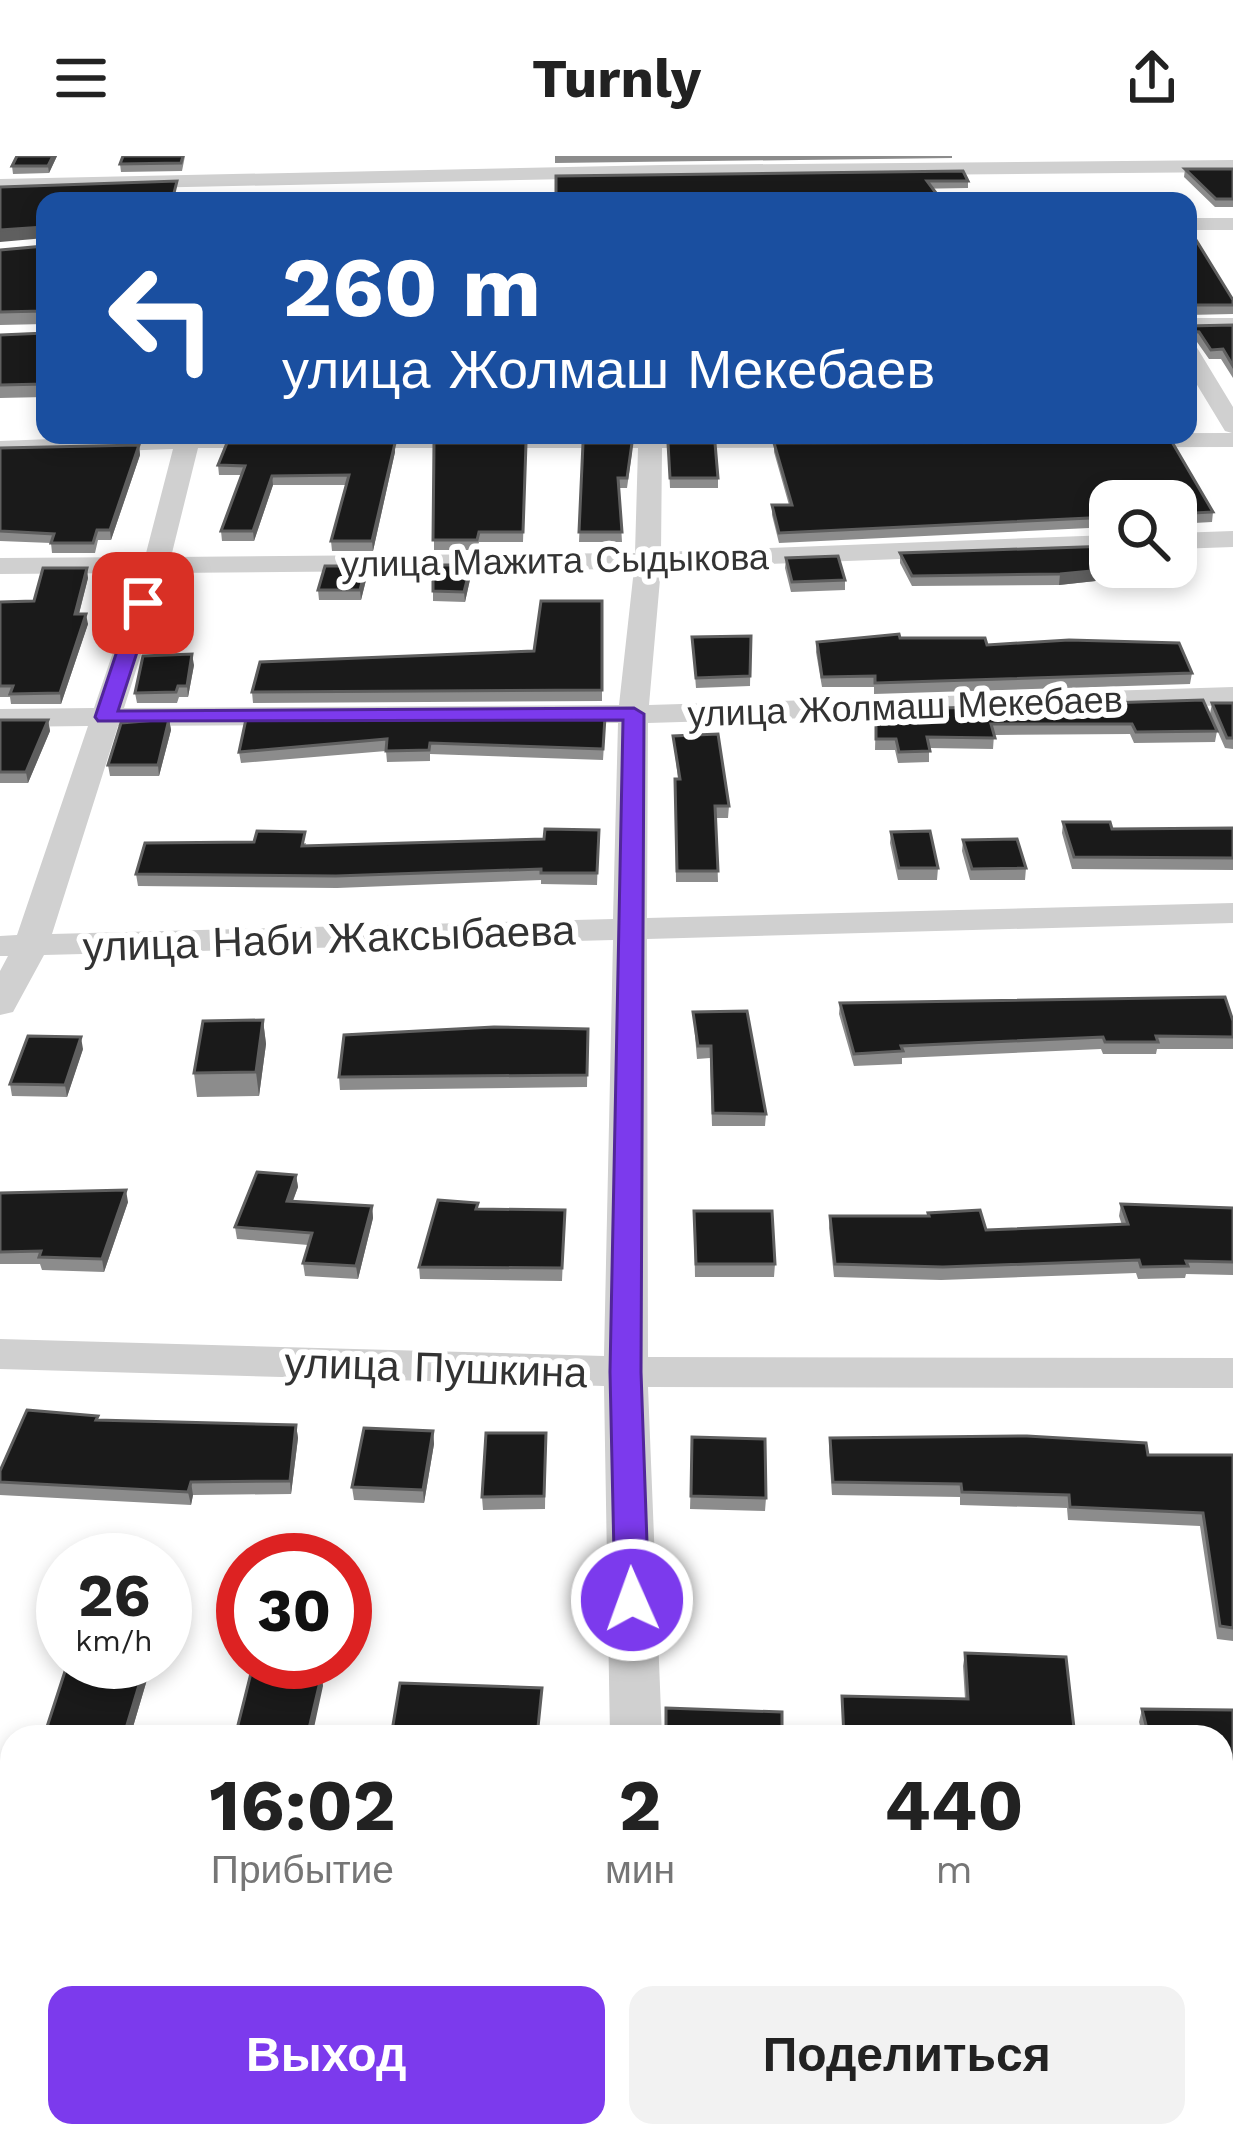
<!DOCTYPE html>
<html lang="ru">
<head>
<meta charset="utf-8">
<style>
	:root { --surface:#fff; --page:#f2f2f2; --text:#222; --muted:#767676; --accent:#7c3aed }
	body { margin:0; font-family:"Work Sans",sans-serif; background:var(--page); color:var(--text); height:100vh; display:flex; flex-direction:column; font-size:45px; white-space:nowrap }
	* { box-sizing:border-box; margin:0 }
	p { font-size:39px; color:var(--muted) }
	.icon { flex:none; width:66px; height:66px; fill:none; stroke:currentColor; stroke-width:2; stroke-linecap:round; stroke-linejoin:round }
	.map { position:relative; flex:1; overflow:hidden }
	.sheet { position:absolute; left:0px; top:1569px; width:1233px; height:423px; display:flex; flex-direction:column; background:var(--surface); border-radius:36px 36px 0 0; box-shadow:0 6px 18px #0003 }
	.sheet>* { flex:none }
	.banner { position:absolute; left:36px; top:36px; width:1161px; height:252px; border-radius:24px; box-shadow:0 6px 18px #0003; background:#1a4fa0; color:#fff; overflow:hidden }
	.fabs { position:absolute; left:1089px; top:324px; display:grid; gap:24px }
	.fabs a { display:grid; place-items:center; width:108px; height:108px; border-radius:24px; background:var(--surface); box-shadow:0 6px 18px #0003; font-size:60px }
	.speed { position:absolute; left:36px; top:1377px; display:flex; gap:24px; font-size:60px; font-weight:700; text-align:center }
	.speed>* { display:grid; place-content:center; width:156px; height:156px; border-radius:50%; background:var(--surface); box-shadow:0 6px 18px #0003; line-height:1 }
	.speed small { font-size:30px; font-weight:400 }
	.speed .limit { border:18px solid #d22; background:#fff; color:#111 }
	.pin { position:absolute; display:grid; place-items:center; width:102px; height:102px; color:#fff; margin:-51px; border-radius:24px; box-shadow:0 6px 18px #0006 }
	.me { position:absolute; width:132px; margin:-66px; rotate:358deg; stroke-linejoin:round; filter:drop-shadow(0 0 9px #0008) }
	.turn { display:flex; align-items:center; gap:42px; height:252px; padding:0 48px; font-size:54px }
	.turn .icon { width:156px; height:156px; stroke-width:2.5 }
	.turn b { display:block; font-size:84px; line-height:102px }
	.eta { display:flex; justify-content:space-evenly; align-items:center; height:204px; text-align:center }
	.eta b { font-size:72px; font-weight:700; line-height:84px }
	.cta { display:flex; gap:24px; margin-top:auto; padding:24px 48px }
	.cta a { flex:1; height:138px; border-radius:24px; background:var(--accent); color:#fff; font-size:48px; font-weight:700; line-height:138px; text-align:center }
	.cta a+a { background:var(--page); color:var(--text) }
	header { display:flex; justify-content:space-between; align-items:center; height:156px; padding:0 48px; background:var(--surface); font-size:54px; font-weight:700 }
	.map>svg:first-child { display:block }
	.lines { fill:none; stroke-linecap:round; stroke-linejoin:round }
	.minor { fill:#d0d0d0; fill-rule:evenodd }
	.wall { fill:#8c8c8c }
	.shaded-wall { fill:#5f5f5f }
	.building { fill:#1a1a1a; stroke:#5f5f5f; stroke-width:3 }
	.route { fill:#7c3aed; stroke:#51269a; stroke-width:3 }
	.labels { text-anchor:middle; stroke-width:12; stroke-linejoin:round; paint-order:stroke }
	.far-street-label { font-size:36px; fill:#333; stroke:#fff }
	.street-label { font-size:42px; fill:#333; stroke:#fff }
</style>
</head>
<body>
<header><svg class="icon" aria-label="menu" viewBox="0 0 24 24"><path d="M4 6h16M4 12h16M4 18h16"/></svg>Turnly<svg class="icon" aria-label="share" viewBox="0 0 24 24"><path d="M12 15V3M7 8l5-5 5 5M5 13v7h14v-7"/></svg></header>
<div class="map">
<svg width="1233" height="1990" viewBox="0 0 1233 1990">
	<rect width="100%" height="100%" fill="#fff"/>
	<g class="lines">
		<!-- minor -->
		<path class="minor" d="M1233,4V16L663,21L0,35V23L663,9Z
			M1188,62H1233V74H1188Z
			M1188,162H1233V174L1188,176Z
			M1188,188L1196,190L1233,251V291L662,292L661,396L1110,379V395L661,412L649,549L1233,531V549L648,567L647,762L1233,747V767L647,783L648,1201L1233,1202V1232L648,1231L662,1581H610L604,1230L0,1213V1183L604,1200L613,784L44,799L13,856L0,859V815L8,800H0V780L17,779L88,570L0,571V553L94,552L140,417L0,418V402L145,401L173,293L0,299V285L154,279L1232,277L1225,275L1188,214ZM198,292H638L635,397L171,401ZM634,413L619,549L124,552L167,417ZM618,567L613,763L52,778L118,570Z
			M1233,375V391L1176,393V377Z
			M0,1650L12,1651V1695L0,1694Z
			M1221,1712H1233V1758H1221Z
			M599,1980H659V1990H599Z"/>
	</g>
	<!-- wall -->
	<path class="wall" d="M17,0H57L49,17L13,18L12,10Z
		M123,0H196H185L182,15L121,16L120,8Z
		M555,0H952V2L555,7Z
		M1185,13H1233V51H1215L1184,21Z
		M556,20L968,25V32L556,39Z
		M1188,71L1233,144V158L1188,159Z
		M45,90V168L0,169V94Z
		M1233,169V222L1221,203H1209L1197,186L1188,185V170Z
		M45,177V241L0,242V179Z
		M1172,286L1213,356L1212,366L1176,368V345H1110V371L779,387L772,359V349H789L774,296V287Z
		M395,287V296L373,395H332L331,385L346,329H273L254,385H222L221,375L241,319H219L218,309Z
		M434,287H526L523,386H479L477,394H434Z
		M583,287L632,296L627,332H619L622,386H579Z
		M668,287L718,322V332H670Z
		M139,289L140,299L111,384H98L95,397H52L51,387L0,385V292Z
		M900,397L1132,421L1059,429L912,430L900,407Z
		M786,402L845,424V434L791,436L785,412Z
		M433,409L471,419L465,446L433,445Z
		M366,410L367,420L361,444H319L318,434Z
		M88,422L79,458L88,468L61,548H11L10,541H0V446L34,445Z
		M602,445V545L253,547L252,536L534,495Z
		M751,480L750,530L696,532L692,481Z
		M900,482L987,489L1192,517L1190,528L874,538V531H822L816,496L817,486Z
		M194,509L188,541H179L177,547H137L135,537Z
		M1203,544L1217,575L1215,586L1134,587L1130,578L994,579L993,593L929,592V606L898,607L895,594H875L876,554Z
		M1212,547H1233V593L1225,592L1210,558Z
		M169,563L171,574L159,620H110L108,609Z
		M246,563L605,572L603,604L430,598V605L387,606L386,595L241,607L239,596Z
		M0,564H48L50,575L28,627H0Z
		M673,580L729,650L728,662H716L718,726H676L675,634L678,623Z
		M1063,666L1112,673L1233,671V714L1072,713L1062,677Z
		M599,674L597,729L541,728V724L337,732L138,730L136,718L306,687L305,690L544,683Z
		M891,676L938,712L937,724H898L890,687Z
		M963,684L1026,712L1025,724H970L962,695Z
		M840,847L1233,865V893H1157L1156,898H1103L1101,893L902,902V908L854,910L839,858Z
		M693,856L766,958L765,970H712L710,902L697,903Z
		M263,864L266,888L259,940L197,941L194,917Z
		M588,873L587,931L340,934L339,921Z
		M83,893L67,941L12,940L10,928Z
		M296,1019L298,1031L293,1045L372,1050L373,1062L358,1123L305,1120L303,1107L308,1089L237,1083L235,1071Z
		M0,1037L128,1046L104,1116L42,1114L40,1108H0Z
		M478,1047V1053L565,1054L562,1125L420,1123L419,1111Z
		M1121,1048L1233,1052V1119L1186,1118L1185,1122L1138,1123L1136,1117L941,1124L834,1121L829,1072L830,1060H927L928,1057L986,1074L1122,1069L1119,1060Z
		M694,1067L775,1108L774,1121H695Z
		M99,1264L296,1269L298,1282L291,1338L193,1339L191,1349L0,1339V1315Z
		M433,1275L434,1288L424,1347L354,1344L352,1331Z
		M546,1277L545,1353L483,1354L482,1341Z
		M692,1281L766,1342L765,1355L690,1353Z
		M830,1282L1148,1299H1233V1485L1217,1483L1200,1370L1068,1364L1067,1352L960,1349V1341L832,1339L829,1295Z
		M965,1497L1075,1581H842V1540L965,1543L963,1510Z
		M151,1510L130,1581H47L46,1574Z
		M1142,1553L1233,1554V1637H1221V1581H1143L1139,1566Z
		M1221,1807H1233V1909L1221,1908Z"/>
	<!-- shaded-wall -->
	<path class="shaded-wall" d="M53,0H57L49,17L48,10Z
		M43,71L45,82L0,86V74Z
		M395,287V296L373,395L372,385Z
		M139,289L140,299L111,384L110,374Z
		M272,320L273,329L254,385L253,375Z
		M471,409V419L465,446L464,436Z
		M366,410L367,420L361,444L360,434Z
		M1134,411L1132,421L1059,429L1060,418Z
		M87,412L88,422L76,469L75,458Z
		M86,458L88,468L61,548L60,537Z
		M192,498L194,509L188,541L187,530Z
		M169,563L171,574L159,620L158,609Z
		M48,564L50,575L28,627L26,616Z
		M263,864L266,888L259,940L256,916Z
		M81,881L83,893L67,941L65,929Z
		M296,1019L298,1031L288,1057L287,1045Z
		M126,1034L128,1046L104,1116L102,1103Z
		M372,1050L373,1062L358,1123L356,1110Z
		M296,1269L298,1282L291,1338L290,1325Z
		M433,1275L434,1288L424,1347L423,1334Z
		M191,1326L193,1339L191,1349L188,1336Z
		M146,1506H150L151,1510L130,1581H124Z
		M322,1517L323,1530L312,1581H307Z
		M12,1777V1800L0,1836V1812Z"/>
	<!-- building -->
	<path class="building" d="M17,0H53L48,10H12Z
		M123,0H183L181,7L120,8Z
		M1185,13H1233V43H1216Z
		M963,15L968,25H927L942,45H436L556,39V20Z
		M177,25L172,45H45V78L43,71L0,74V31Z
		M1188,71L1233,144V149H1188Z
		M45,90V157L43,155L0,156V94Z
		M1233,169V210L1223,193L1211,194L1199,176L1188,175V170Z
		M45,177V228L0,229V179Z
		M1172,286L1213,356L1176,358V345H1110V361L779,377L772,349H792L774,287Z
		M227,287H395L372,385H331L349,319L272,320L253,375H221L245,310L218,309Z
		M434,287H526L523,376H479L477,384H433Z
		M583,287H632L627,322H618L622,376H579Z
		M668,287H715L718,322H670Z
		M139,289L110,374H97L93,387H51L54,378L0,375V292Z
		M1110,390V411H1134L1060,418L912,420L900,397Z
		M838,400L845,424L792,426L786,402Z
		M433,409H471L464,436L433,435Z
		M325,410H366L360,434H318Z
		M43,412H87L75,458H86L60,537L10,538L13,530H0V446L34,445Z
		M541,445H602V534L252,536L260,506L534,495Z
		M899,478L900,482H985L987,489L1069,484L1179,487L1192,517L875,527V520L822,521L817,486Z
		M751,480L750,520L696,522L692,481Z
		M192,498L187,530H178L176,536L135,537L143,500Z
		M1203,544L1217,575L1136,576L1132,568H991L995,582L927,581L930,595L899,596L896,583H876V554Z
		M1212,547H1233V582H1227Z
		M605,561L603,593L430,587L429,594L386,595L387,583L239,596L246,563Z
		M169,563L158,609H108L121,567Z
		M0,564H48L26,616H0Z
		M718,578L729,650H715L718,715H677L675,623H680L673,580Z
		M1063,666H1110L1112,673L1233,672V702L1074,701Z
		M545,673L599,674L597,717H541V713L336,720L136,718L145,687L254,686L257,675L305,676L302,690L544,683Z
		M930,675L938,712H899L891,676Z
		M1017,683L1026,712L972,713L963,684Z
		M1225,841L1233,865V881L1156,880L1158,886H1105L1103,881L901,890L903,895L854,898L840,847Z
		M747,855L766,958L713,957L711,890H698L693,856Z
		M263,864L256,916L194,917L203,865Z
		M494,871L588,873L587,919L339,921L344,879Z
		M28,880L81,881L65,929L10,928Z
		M257,1016L296,1019L287,1045L372,1050L356,1110L303,1107L312,1077L235,1071Z
		M126,1034L102,1103L39,1101L41,1095L0,1096V1037Z
		M438,1044L478,1047L476,1053L565,1054L562,1112L419,1111Z
		M1121,1048L1233,1052V1106L1186,1105L1188,1110L1141,1111L1139,1104L943,1111L835,1108L830,1060H929L928,1057L980,1054L986,1074L1128,1068Z
		M694,1055H772L775,1108H696Z
		M27,1254L98,1260L96,1264L296,1269L290,1325L191,1326L188,1336L0,1326V1315Z
		M364,1272L433,1275L423,1334L352,1331Z
		M486,1277H546L544,1340L482,1341Z
		M1027,1280L1146,1287L1148,1299H1233V1472L1220,1470L1203,1357L1070,1351L1069,1339L962,1336L961,1328L833,1326L830,1282Z
		M692,1281L765,1283L766,1342L691,1340Z
		M965,1497L1066,1501L1075,1581H844L842,1540L968,1543Z
		M68,1506H146L124,1579L46,1574Z
		M252,1513L322,1517L307,1581H235Z
		M400,1527L542,1532L537,1581H391Z
		M666,1552L782,1556V1581H648V1572L666,1571Z
		M1142,1553L1233,1554V1623L1221,1624V1581H1149Z
		M0,1768L12,1769V1777L0,1812Z
		M1221,1807H1233V1896L1221,1895Z"/>
	<!-- route -->
	<path class="route" d="M143,441L153,447L118,555L634,552L644,558L641,1216L649,1444L644,1453L632,1457L620,1453L615,1444L610,1216L623,564L98,565L95,561L133,447Z"/>
	<g class="labels">
		<!-- far-street labels -->
		<g class="far-street-label">
			<text transform="translate(555 404) rotate(-1)" y="13">улица Мажита Сыдыкова</text>
			<text transform="translate(905 550) rotate(-2)" y="13">улица Жолмаш Мекебаев</text>
		</g>
		<!-- street labels -->
		<g class="street-label">
			<text transform="translate(329 782) rotate(-2)" y="15">улица Наби Жаксыбаева</text>
			<text transform="translate(436 1211) rotate(2)" y="15">улица Пушкина</text>
		</g>
	</g>
</svg>
<div class="fabs">
<a><svg class="icon" aria-label="search" viewBox="0 0 24 24"><circle cx="10" cy="10" r="6"/><path d="M15 15l6 6"/></svg></a>
</div>
<div class="speed"><div>26<small>km/h</small></div><div class="limit">30</div></div>
<div class="pin" style="left:143px;top:447px;background:#d93025"><svg class="icon" aria-label="arrive" viewBox="0 0 24 24"><path d="M6 21V4h12l-3 4 3 4H6"/></svg></div>
<svg class="me" style="left:632px;top:1444px" viewBox="-20 -20 40 40"><circle r="17" fill="#7c3aed" stroke="#fff" stroke-width="3"/><path d="M0-11L8 9 0 5-8 9z" fill="#fff"/></svg>
<div class="banner">
<div class="turn"><svg class="icon" aria-label="left" viewBox="0 0 24 24"><path d="M17 20v-9H6M10 6l-5 5 5 5"/></svg><div><b>260 m</b>улица Жолмаш Мекебаев</div></div>
</div>
<section class="sheet">
<div class="eta">
<div><b>16:02</b><p>Прибытие</p></div>
<div><b>2</b><p>мин</p></div>
<div><b>440</b><p>m</p></div>
</div>
<div class="cta"><a>Выход</a><a>Поделиться</a></div>
</section>
</div>
</body>
</html>
